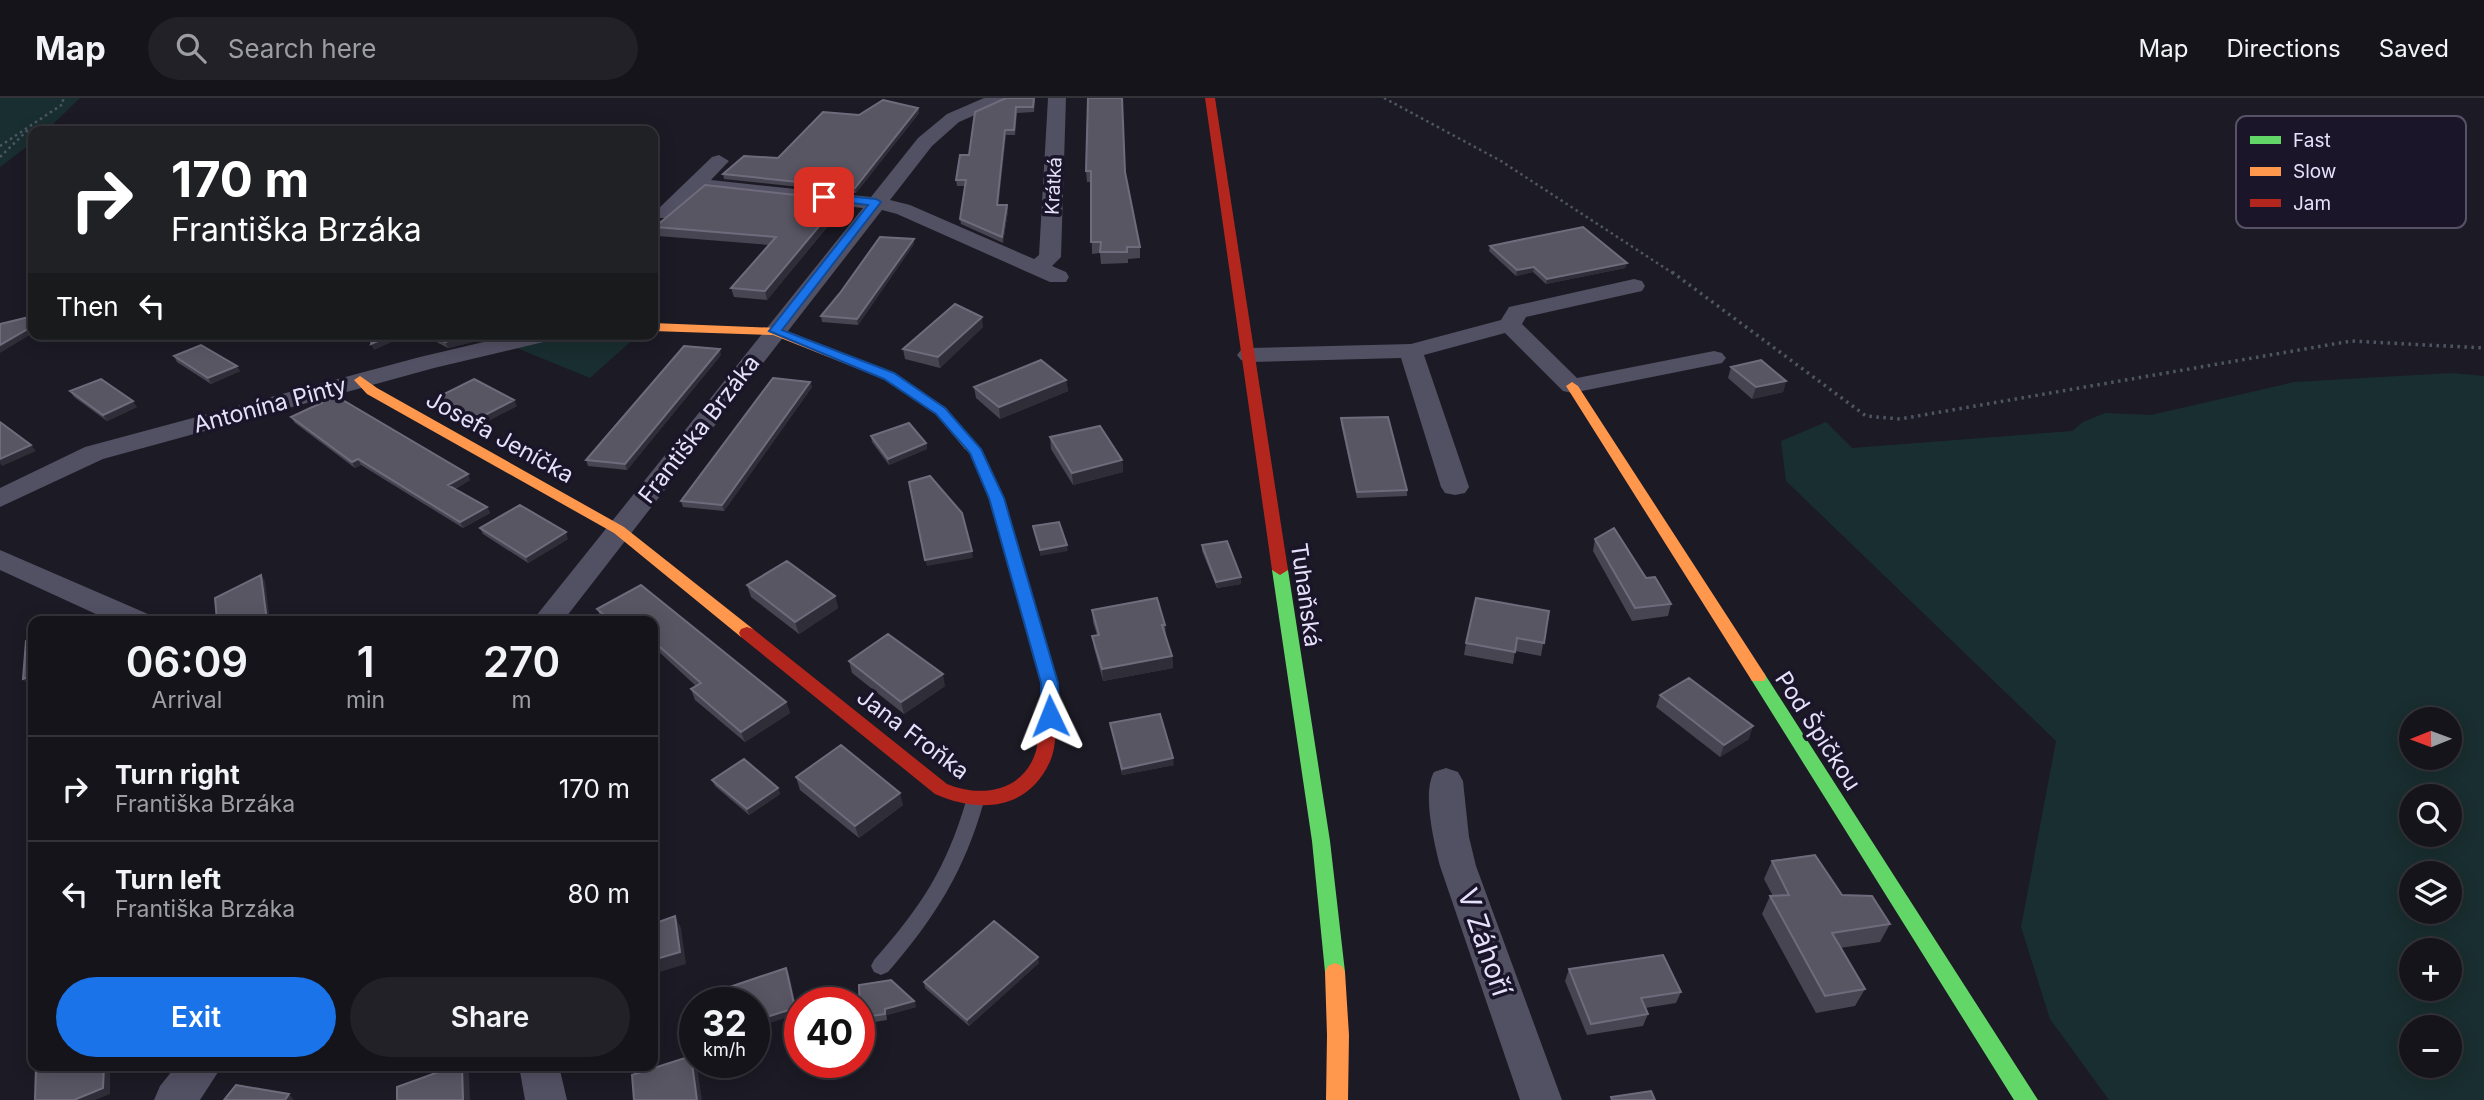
<!DOCTYPE html>
<html lang="en">
<head>
<meta charset="utf-8">
<style>
	:root { --surface:#15141b; --page:#222128; --text:#f1f3f6; --muted:#9d9ea3; --line:#34333a; --accent:#1a73e8 }
	body { margin:0; font-family:Inter,sans-serif; background:var(--page); color:var(--text); height:100vh; display:flex; flex-direction:column; font-size:26px; white-space:nowrap }
	* { box-sizing:border-box; margin:0 }
	p { font-size:23px; color:var(--muted) }
	.icon { flex:none; width:38px; height:38px; fill:none; stroke:currentColor; stroke-width:2; stroke-linecap:round; stroke-linejoin:round }
	.map { position:relative; flex:1; overflow:hidden }
	.drawer { position:absolute; left:28px; top:518px; width:630px; height:455px; display:flex; flex-direction:column; background:var(--surface); border-radius:14px; box-shadow:0 4px 18px #0003,0 0 0 2px var(--line) }
	.drawer>* { flex:none }
	.banner { position:absolute; left:28px; top:28px; width:630px; height:214px; border-radius:14px; box-shadow:0 4px 18px #0003,0 0 0 2px var(--line); background:#202124; color:#fff; overflow:hidden }
	.needle { width:46px; rotate:269deg }
	.tools { position:absolute; left:2399px; top:609px; display:grid; gap:14px }
	.tools a { display:grid; place-items:center; width:63px; height:63px; border-radius:50%; background:var(--surface); box-shadow:0 4px 18px #0003,0 0 0 2px var(--line); font-size:35px }
	.speed { position:absolute; left:679px; top:889px; display:flex; gap:14px; font-size:35px; font-weight:700; text-align:center }
	.speed>* { display:grid; place-content:center; width:91px; height:91px; border-radius:50%; background:var(--surface); box-shadow:0 4px 18px #0003,0 0 0 2px var(--line); line-height:1 }
	.speed small { font-size:18px; font-weight:400 }
	.speed .limit { border:10px solid #d22; background:#fff; color:#111 }
	.pin { position:absolute; display:grid; place-items:center; width:60px; height:60px; color:#fff; margin:-30px; border-radius:14px; box-shadow:0 4px 10px #0006 }
	.me { position:absolute; width:77px; margin:-38px; rotate:358deg; stroke-linejoin:round; filter:drop-shadow(0 0 5px #0008) }
	.turn { display:flex; align-items:center; gap:24px; height:147px; padding:0 28px; font-size:32px }
	.turn .icon { width:91px; height:91px; stroke-width:2.5 }
	.turn b { display:block; font-size:49px; line-height:60px }
	.then { display:flex; align-items:center; height:66px; padding:0 28px; background:#0003; gap:14px; font-size:26px }
	.eta { display:flex; justify-content:space-evenly; align-items:center; height:119px; text-align:center }
	.eta b { font-size:42px; font-weight:600; line-height:49px }
	.primary-button { display:flex; gap:14px; margin-top:auto; padding:14px 28px }
	.primary-button a { flex:1; height:80px; border-radius:42px; background:var(--accent); color:#fff; font-size:28px; font-weight:600; line-height:80px; text-align:center }
	.primary-button a+a { background:var(--page); color:var(--text) }
	ul { padding:0; list-style:none }
	li { display:flex; align-items:center; gap:21px; height:105px; padding:0 28px; border-top:2px solid var(--line) }
	li div { flex:1 }
	li b { display:block; font-size:26px }
	li em { font-style:normal }
	header { display:flex; align-items:center; gap:42px; box-sizing:border-box; height:98px; padding:0 35px; background:var(--surface); border-bottom:2px solid var(--line) }
	header strong { font-size:33px }
	nav { display:flex; gap:38px; margin-inline-start:auto; font-size:24px }
	.search { width:490px; height:63px; background:var(--page); display:flex; align-items:center; gap:18px; box-sizing:border-box; padding:0 24px; border-radius:38px; color:var(--muted); font-size:26px }
	.map>svg:first-child { display:block }
	.green { fill:#192e30; fill-rule:evenodd }
	.lines { fill:none; stroke-linecap:round; stroke-linejoin:round }
	.path-far1 { stroke:#4e5663; stroke-width:2.5; stroke-dasharray:2.5 3.5; stroke-linecap:butt }
	.path { stroke:#4e5663; stroke-width:3.5; stroke-dasharray:2.5 4.5; stroke-linecap:butt }
	.lane { fill:#525063; fill-rule:evenodd }
	.street { fill:#525063; fill-rule:evenodd }
	.fast { fill:#63d668; fill-rule:evenodd }
	.slow { fill:#ff974d; fill-rule:evenodd }
	.jam { fill:#b3261e; fill-rule:evenodd }
	.wall { fill:#484552 }
	.shaded-wall { fill:#2f2d38 }
	.building { fill:#595664; stroke:#6f6b7c; stroke-width:2 }
	.route { fill:#1a73e8; stroke:#114b97; stroke-width:2 }
	.labels { text-anchor:middle; stroke-width:7; stroke-linejoin:round; paint-order:stroke }
	.far-street-label { font-size:19px; fill:#e6e1fb; stroke:#1a1529 }
	.street-label { font-size:23px; fill:#e6e1fb; stroke:#1a1529 }
	.near-street-label { font-size:28px; fill:#e6e1fb; stroke:#1a1529 }
	.key { fill:#1a1529; stroke:#575268; stroke-width:2 }
	.key-label { font-size:19px; fill:#e6e1fb }
</style>
</head>
<body>
<header>
<strong>Map</strong>
<div class="search"><svg class="icon" aria-label="search" viewBox="0 0 24 24"><circle cx="10" cy="10" r="6"/><path d="M15 15l6 6"/></svg>Search here</div>
<nav><a>Map</a><a>Directions</a><a>Saved</a></nav>
</header>
<div class="map">
<svg width="2484" height="1002" viewBox="0 0 2484 1002">
	<rect width="100%" height="100%" fill="#1c1a24"/>
	<!-- green -->
	<path class="green" d="M0,0H80L46,33H33V44L0,69Z
		M573,238L572,241L637,238L590,280L514,249Z
		M2451,275L2484,278V1002H2109L2050,921L2021,829L2056,643L1786,383L1781,343L1826,324L1852,350L2072,333L2083,324L2105,315L2151,317L2294,284ZM2450,621V660H2412V621ZM2412,698H2450V737H2412ZM2450,775V814H2412V775ZM2450,852V891H2412V852ZM2412,929H2450V968H2412Z"/>
	<g class="lines">
		<!-- path-far1 -->
		<path class="path-far1" d="M1384,0L1501,63L1674,176
			M0,48L63,6V0
			M0,59L30,30"/>
		<!-- path -->
		<path class="path" d="M1672,174L1866,318L1900,321L2351,243L2484,250"/>
		<!-- lane -->
		<path class="lane" d="M975,696L981,698L984,703C965,772 935,820 888,874L881,877L874,874L871,868L874,862C921,809 946,771 966,703L969,698Z"/>
		<!-- street -->
		<path class="street" d="M984,0H1008L1005,4L959,24L932,48L890,102L910,107L1034,161L1039,157L1048,0H1066L1061,159L1052,168L1066,174L1069,179L1066,184H1050L897,116L882,112L563,523H532L863,110L700,92L671,120H657L654,116L657,112L712,59L719,57L729,63L711,82L871,99L918,40L947,16Z
			M1634,181L1642,183L1645,188L1642,193L1526,219L1522,226L1577,280L1714,253L1722,255L1726,260L1722,265L1572,295L1563,293L1505,235L1424,257L1469,389L1465,395L1455,397L1445,395L1441,389L1401,260L1249,264L1241,262L1237,257L1241,252L1249,250L1411,246L1501,222L1509,209Z
			M517,236H559L556,241L434,270L103,361L0,409V390L85,349L420,259Z
			M0,452L148,516L152,523H111L0,472Z
			M1446,670L1458,674L1463,683L1469,739L1476,768L1562,1002H1520L1440,768C1434,744 1422,695 1434,674Z
			M176,968H222L200,1002H154L160,988Z
			M519,968H559L567,1002H525Z"/>
		<!-- fast -->
		<path class="fast" d="M970,344L975,345L983,354L1003,400L1057,585V628L1054,633H1042L1039,628L1041,585L989,400L970,356L963,348Z
			M1280,467L1288,472L1330,743L1345,874L1342,880L1335,883L1328,880L1325,874L1312,743L1272,472Z
			M1758,573L1764,575L2038,1002H2014L1752,583L1750,579L1752,575Z"/>
		<!-- slow -->
		<path class="slow" d="M653,225L779,230L894,275L946,310L977,348L970,352L965,351L936,316L884,281L773,237L653,233Z
			M360,278L377,290L624,429L753,531L755,535L753,539H741L614,435L367,296L354,282Z
			M1572,284L1578,288L1764,575L1766,579L1764,583H1752L1566,288Z
			M1335,865L1342,868L1345,874L1349,937L1348,1002H1326L1327,937L1325,874L1328,868Z"/>
		<!-- jam -->
		<path class="jam" d="M1205,0H1215L1288,472L1280,477L1272,472Z
			M747,529L753,531L947,686C978,699 1018,695 1033,661C1038,651 1038,639 1039,628L1042,623H1054L1057,628C1055,639 1055,651 1051,661C1030,712 980,716 935,696L741,539L739,535L741,531Z"/>
	</g>
	<!-- wall -->
	<path class="wall" d="M1035,0L1034,14L1017,15L1015,37H1006L998,107H1007L1008,113L1003,145L961,126L960,121L965,88H957L956,82L969,57L975,14Z
		M918,10L919,15L856,95L724,81L723,76L778,60L859,17Z
		M1086,73L1125,75L1140,149V160L1128,161V165L1101,166L1100,155L1092,156L1091,84H1087Z
		M843,110L767,202L734,199L731,190L769,147L658,138L655,129Z
		M914,146L858,227L822,224L821,218Z
		M1490,148L1627,165L1625,170L1546,186L1533,174L1516,178L1489,153Z
		M983,229L940,270L905,261L903,251Z
		M421,236H505L448,250Z
		M721,257L627,372L588,368L586,362Z
		M174,258L240,273L211,286L177,264Z
		M1731,269L1786,283L1783,294L1752,301L1728,280Z
		M1066,282L1068,293L1000,321L976,300L974,289Z
		M810,284L812,289L724,413L683,409L681,403Z
		M70,293L137,309L107,323L74,299Z
		M438,299L517,308L480,327L440,305Z
		M291,319L470,382L455,391L487,409L490,415L463,430L361,367L355,370L295,325Z
		M1341,320L1407,392V398L1357,400L1341,326Z
		M871,338L926,345L927,351L889,367L872,344Z
		M1050,339L1122,362L1123,374L1073,387L1051,351Z
		M480,430L568,441L528,465L483,436Z
		M1595,441L1646,480L1671,506L1668,518L1632,523L1593,453Z
		M1202,447L1241,486L1217,490L1202,453Z
		M641,487L786,604L790,615L745,644L695,602L691,591L696,588L658,553L653,556V523H604L602,522L597,511Z
		M747,487L835,498L838,510L799,536L751,499Z
		M1092,512L1165,527L1166,538L1172,558L1173,570L1103,583L1094,550L1092,538L1097,537L1093,524Z
		M1549,513L1541,558L1515,553L1513,566L1464,557L1466,545Z
		M849,563L945,588L904,616L852,575Z
		M1660,597L1749,641L1720,659L1656,609Z
		M1110,625L1174,667L1122,677Z
		M796,679L903,707L859,740L800,692Z
		M712,682L778,690L780,696L749,717L715,688Z
		M1772,763L1842,797L1890,826L1880,844L1840,850L1865,891L1855,908L1816,915L1762,816L1770,798H1773L1764,781Z
		M1039,865L969,928L925,890L924,884Z
		M1569,871L1681,894L1676,905L1645,910L1648,916L1643,928L1587,937L1565,883Z
		M914,903L916,909L887,917V922L862,926L860,920Z"/>
	<!-- shaded-wall -->
	<path class="shaded-wall" d="M918,10L919,15L856,95L855,90Z
		M1005,32L1006,37L998,113L997,107Z
		M841,102L843,110L767,202L765,193Z
		M1007,107L1008,113L1003,145L1002,139Z
		M914,141V146L858,227L857,221Z
		M1627,165L1625,170L1546,186L1547,181Z
		M1534,169L1533,174L1516,178L1517,172Z
		M982,219L983,229L940,270L938,259Z
		M33,228V235L0,255V247Z
		M394,236H410L374,252L371,246Z
		M478,236H505L448,250L445,244Z
		M720,251L721,257L627,372L625,366Z
		M237,268L240,273L211,286L208,280Z
		M1066,282L1068,293L1000,321L999,309Z
		M1786,283L1783,294L1752,301L1756,289Z
		M810,284L812,289L724,413L722,407Z
		M514,302L517,308L480,327L477,321Z
		M133,303L137,309L107,323L103,317Z
		M926,345L927,351L889,367L888,361Z
		M31,347L36,353L2,368L0,365V361Z
		M358,361L361,367L355,370L352,364Z
		M1122,362L1123,374L1073,387L1072,375Z
		M468,376L470,382L451,393L448,387Z
		M487,409L490,415L463,430L460,424Z
		M566,434L568,441L528,465L526,459Z
		M1067,447L1068,453L1040,458V452Z
		M972,453L973,460L927,468L925,462Z
		M261,477L265,483L270,523H267Z
		M1241,479V486L1217,490L1216,484Z
		M835,498L838,510L799,536L795,524Z
		M653,542L658,553L653,556Z
		M1172,558L1173,570L1103,583L1102,571Z
		M943,576L945,588L904,616L901,604Z
		M33,577V585L28,587L23,581Z
		M786,604L790,615L745,644L741,634Z
		M1753,628L1749,641L1720,659L1724,647Z
		M1173,660L1174,667L1122,677V671Z
		M778,690L780,696L749,717L747,711Z
		M900,695L903,707L859,740L855,728Z
		M675,818L681,830L686,866L653,876V862Z
		M1038,859L1039,865L969,928L967,922Z
		M786,870L789,876L798,916L754,930V923Z
		M914,903L916,909L887,917V922L885,911Z
		M691,958L697,969L702,1002H697Z
		M104,968H110V996L95,1002H74Z
		M462,968H464L469,976L470,1002H463Z
		M289,996L294,1002H285Z"/>
	<!-- building -->
	<path class="building" d="M1006,0H1034L1033,9H1016L1014,32H1005L997,107H1007L1002,139L960,121L966,82H956L960,57H969L975,14Z
		M1088,0H1122L1125,74L1140,149H1127V154H1100L1101,144H1091V73H1086Z
		M883,2L918,10L855,90L723,76L744,58L778,60L823,14L859,17Z
		M705,87L841,102L765,193L731,190L776,139L655,129Z
		M1583,129L1627,165L1547,181L1534,169L1517,172L1490,148Z
		M880,139L914,141L857,221L821,218L840,195Z
		M955,206L982,219L938,259L903,251Z
		M33,218V228L0,247V226Z
		M374,236H394L371,246Z
		M430,236H478L445,244Z
		M201,247L237,268L208,280L174,258Z
		M684,248L720,251L625,366L586,362Z
		M1041,262L1066,282L999,309L974,289Z
		M1761,262L1786,283L1756,289L1731,269Z
		M773,280L810,284L722,407L681,403Z
		M101,281L133,303L103,317L70,293Z
		M474,281L514,302L477,321L438,299Z
		M336,298L468,376L448,387L487,409L460,424L358,361L352,364L291,319Z
		M1388,319L1407,392L1357,394L1341,320Z
		M0,324L31,347L0,361Z
		M909,325L926,345L888,361L871,338Z
		M1100,328L1122,362L1072,375L1050,339Z
		M930,378L962,415L972,453L925,462L909,384Z
		M520,407L566,434L526,459L480,430Z
		M1059,424L1067,447L1040,452L1033,428Z
		M1614,430L1646,480L1655,479L1671,506L1635,510L1595,441Z
		M1227,443L1241,479L1216,484L1202,447Z
		M787,463L835,498L795,524L747,487Z
		M261,477L267,523H217L215,500Z
		M641,487L786,604L741,634L691,591L701,585L653,543V523H611L597,511Z
		M1157,500L1165,527H1162L1172,558L1102,571L1092,538L1099,537L1092,512Z
		M1476,500L1549,513L1544,545L1517,540L1515,554L1466,545Z
		M888,536L943,576L901,604L849,563Z
		M33,541V577L23,581L26,543Z
		M1689,580L1753,628L1724,647L1660,597Z
		M1160,616L1173,660L1122,671L1110,625Z
		M841,647L900,695L855,728L796,679Z
		M744,661L778,690L747,711L712,682Z
		M1815,757L1842,797L1872,798L1890,826L1832,835L1865,891L1825,898L1770,798L1789,797L1772,763Z
		M675,818L680,854L653,862V826Z
		M994,823L1038,859L967,922L924,884Z
		M1663,857L1681,894L1641,900L1648,916L1591,926L1569,871Z
		M786,870L795,910L754,923V905H704L703,898Z
		M891,882L914,903L885,911V916L860,920L859,887Z
		M691,958L697,1002H634L632,977Z
		M36,968H104L103,990L74,1002H35Z
		M455,968H462L463,1002H397V989Z
		M236,987L289,996L285,1002H224Z
		M1651,993L1655,1002H1612L1611,999Z"/>
	<!-- route -->
	<path class="route" d="M824,96L876,101L881,104L782,232L894,275L945,310L981,351L1004,400L1058,585L1059,618L1056,623H1044L1041,618V585L989,400L970,355L936,316L884,281L769,233L868,107L820,101V97Z"/>
	<g class="labels">
		<!-- far-street labels -->
		<g class="far-street-label">
			<text transform="translate(1053 88) rotate(-87)" y="7">Krátká</text>
		</g>
		<!-- street labels -->
		<g class="street-label">
			<text transform="translate(270 307) rotate(-15)" y="8">Antonína Pinty</text>
			<text transform="translate(699 331) rotate(-52)" y="8">Františka Brzáka</text>
			<text transform="translate(500 339) rotate(29)" y="8">Josefa Jeníčka</text>
			<text transform="translate(1306 497) rotate(82)" y="8">Tuhaňská</text>
			<text transform="translate(1818 633) rotate(57)" y="8">Pod Špičkou</text>
			<text transform="translate(913 636) rotate(37)" y="8">Jana Froňka</text>
		</g>
		<!-- near-street labels -->
		<g class="near-street-label">
			<text transform="translate(1485 844) rotate(71)" y="10">V Záhoří</text>
		</g>
	</g>
	<!-- legend -->
	<rect x="2236" y="18" width="230" height="112" rx="10" class="key"/>
	<rect x="2250" y="38" width="31" height="8" fill="#63d668"/>
	<rect x="2250" y="69" width="31" height="9" fill="#ff974d"/>
	<rect x="2250" y="101" width="31" height="8" fill="#b3261e"/>
	<g class="key-label">
		<text x="2293" y="49">Fast</text>
		<text x="2293" y="80">Slow</text>
		<text x="2293" y="112">Jam</text>
	</g>
</svg>
<div class="tools">
<a><svg class="needle" viewBox="-14 -14 28 28"><path d="M0-13l5 13h-10z" fill="#e53935"/><path d="M0 13l5-13h-10z" fill="#9d9ea3"/></svg></a>
<a><svg class="icon" aria-label="search" viewBox="0 0 24 24"><circle cx="10" cy="10" r="6"/><path d="M15 15l6 6"/></svg></a>
<a><svg class="icon" aria-label="layers" viewBox="0 0 24 24"><path d="M12 4l9 5-9 5-9-5zM3 14l9 5 9-5"/></svg></a>
<a>+</a>
<a>−</a>
</div>
<div class="speed"><div>32<small>km/h</small></div><div class="limit">40</div></div>
<div class="pin" style="left:824px;top:99px;background:#d93025"><svg class="icon" aria-label="arrive" viewBox="0 0 24 24"><path d="M6 21V4h12l-3 4 3 4H6"/></svg></div>
<svg class="me" style="left:1050px;top:618px" viewBox="-20 -20 40 40"><path d="M0-17L14 15 0 8-14 15z" fill="#1a73e8" stroke="#fff" stroke-width="4"/></svg>
<div class="banner">
<div class="turn"><svg class="icon" aria-label="right" viewBox="0 0 24 24"><path d="M7 20v-9h11M14 6l5 5-5 5"/></svg><div><b>170 m</b>Františka Brzáka</div></div>
<div class="then">Then<svg class="icon" aria-label="left" viewBox="0 0 24 24"><path d="M17 20v-9H6M10 6l-5 5 5 5"/></svg></div>
</div>
<section class="drawer">
<div class="eta">
<div><b>06:09</b><p>Arrival</p></div>
<div><b>1</b><p>min</p></div>
<div><b>270</b><p>m</p></div>
</div>
<ul>
<li><svg class="icon" aria-label="right" viewBox="0 0 24 24"><path d="M7 20v-9h11M14 6l5 5-5 5"/></svg><div><b>Turn right</b><p>Františka Brzáka</p></div><em>170 m</em></li>
<li><svg class="icon" aria-label="left" viewBox="0 0 24 24"><path d="M17 20v-9H6M10 6l-5 5 5 5"/></svg><div><b>Turn left</b><p>Františka Brzáka</p></div><em>80 m</em></li>
</ul>
<div class="primary-button"><a>Exit</a><a>Share</a></div>
</section>
</div>
</body>
</html>
